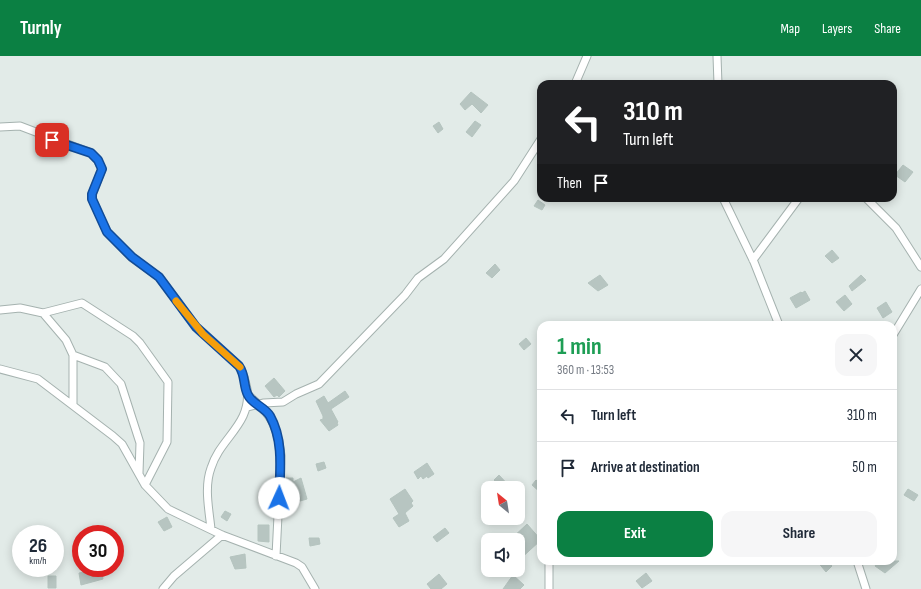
<!DOCTYPE html>
<html lang="en">
<head>
<meta charset="utf-8">
<style>
	:root { --surface:#fff; --page:#f6f6f7; --text:#1f2937; --muted:#747a83; --line:#e0e1e3; --accent:#0b8043 }
	body { margin:0; font-family:"Sofia Sans Condensed",sans-serif; background:var(--page); color:var(--text); height:100vh; display:flex; flex-direction:column; font-size:15px; white-space:nowrap }
	* { box-sizing:border-box; margin:0 }
	p { font-size:13px; color:var(--muted) }
	.icon { flex:none; width:22px; height:22px; fill:none; stroke:currentColor; stroke-width:2; stroke-linecap:round; stroke-linejoin:round }
	.map { position:relative; flex:1; overflow:hidden }
	.sheet { position:absolute; left:537px; top:265px; width:360px; height:244px; display:flex; flex-direction:column; background:var(--surface); border-radius:12px; box-shadow:0 2px 10px #0003 }
	.sheet>* { flex:none }
	.banner { position:absolute; left:537px; top:24px; width:360px; height:122px; border-radius:12px; box-shadow:0 2px 10px #0003; background:#202124; color:#fff; overflow:hidden }
	.needle { width:26px; rotate:330deg }
	.buttons { position:absolute; left:481px; top:425px; display:grid; gap:8px }
	.buttons a { display:grid; place-items:center; width:44px; height:44px; border-radius:8px; background:var(--surface); box-shadow:0 2px 10px #0003; font-size:20px }
	.speed { position:absolute; left:12px; top:469px; display:flex; gap:8px; font-size:20px; font-weight:700; text-align:center }
	.speed>* { display:grid; place-content:center; width:52px; height:52px; border-radius:50%; background:var(--surface); box-shadow:0 2px 10px #0003; line-height:1 }
	.speed small { font-size:10px; font-weight:400 }
	.speed .limit { border:6px solid #d22; background:#fff; color:#111 }
	.pin { position:absolute; display:grid; place-items:center; width:34px; height:34px; color:#fff; margin:-17px; border-radius:8px; box-shadow:0 2px 6px #0006 }
	.me { position:absolute; width:44px; margin:-22px; rotate:2deg; stroke-linejoin:round; filter:drop-shadow(0 0 3px #0008) }
	.turn { display:flex; align-items:center; gap:14px; height:84px; padding:0 20px; font-size:18px }
	.turn .icon { width:52px; height:52px; stroke-width:2.5 }
	.turn b { display:block; font-size:28px; line-height:34px }
	.then { display:flex; align-items:center; height:38px; padding:0 20px; background:#0003; gap:8px; font-size:15px }
	.round { display:grid; place-items:center; flex:none; width:42px; height:42px; border-radius:12px; background:var(--page) }
	.summary { display:flex; align-items:center; justify-content:space-between; height:68px; padding:0 20px }
	h1 { font-size:24px; font-weight:700; line-height:30px; color:#1e9e55 }
	.primary-button { display:flex; gap:8px; margin-top:auto; padding:8px 20px }
	.primary-button a { flex:1; height:46px; border-radius:12px; background:var(--accent); color:#fff; font-size:16px; font-weight:700; line-height:46px; text-align:center }
	.primary-button a+a { background:var(--page); color:var(--text) }
	ul { padding:0; list-style:none }
	li { display:flex; align-items:center; gap:12px; height:52px; padding:0 20px; border-top:1px solid var(--line) }
	li div { flex:1 }
	li b { display:block; font-size:15px }
	li em { font-style:normal }
	header { display:flex; align-items:center; gap:24px; box-sizing:border-box; height:56px; padding:0 20px; background:var(--accent); color:#fff }
	header strong { font-size:19px }
	nav { display:flex; gap:22px; margin-inline-start:auto; font-size:14px }
	.map>svg:first-child { display:block }
	.building { fill:#b7c5c1; stroke:#b5c4bf }
	.lines { fill:none; stroke-linecap:round; stroke-linejoin:round }
	.street-casing { stroke:#a5b2af; stroke-width:9 }
	.street { stroke:#fff; stroke-width:7 }
	.route-casing { stroke:#114b97; stroke-width:10 }
	.route { stroke:#1a73e8; stroke-width:7 }
	.slow { stroke:#f59e0b; stroke-width:7 }
</style>
</head>
<body>
<header>
<strong>Turnly</strong>
<nav><a>Map</a><a>Layers</a><a>Share</a></nav>
</header>
<div class="map">
<svg width="921" height="533" viewBox="0 0 921 533">
	<rect width="100%" height="100%" fill="#e2ebe8"/>
	<!-- building -->
	<path class="building" d="M471,36L488,49L481,57L472,48L465,54L460,48Z
		M475,65L481,69L472,81L466,76Z
		M439,66L443,73L438,77L433,70Z
		M903,109L913,116L905,126L895,119Z
		M538,144L545,149L542,154L534,150Z
		M832,194L839,202L832,207L825,200Z
		M495,208L500,214L492,222L486,217Z
		M600,219L608,229L598,235L588,227Z
		M861,219L866,224L852,235L849,230Z
		M805,235L810,244L796,252L790,242L801,236L802,237Z
		M845,239L852,248L844,255L836,246Z
		M886,246L892,256L883,262L877,252Z
		M526,282L531,288L524,294L519,288Z
		M274,322L285,335L279,341L277,339L274,341L265,330Z
		M345,335L349,341L331,353L338,366L337,367L338,369L329,375L320,364L323,363V360L316,345L324,340L328,347Z
		M324,406L326,412L318,415L316,408Z
		M427,407L434,418L428,422L427,420L423,423L421,420L418,423L414,416Z
		M499,419L511,432H502L494,424Z
		M286,422H293V426L301,422L307,443L300,445L298,436L286,439L284,430Z
		M536,424L541,428V437L532,429Z
		M405,433L413,445L411,447L413,450L405,457L409,465L399,471L393,462L399,458L390,443Z
		M908,433L918,439L914,445L904,439Z
		M225,455L231,458L227,465L221,461Z
		M167,461L172,471L164,475L158,466Z
		M527,468L541,484L518,505V484H510Z
		M258,469H269V486L258,485Z
		M445,472L449,477L437,486L433,481Z
		M309,482H319L320,488L310,490Z
		M245,498L246,512L235,513L230,501Z
		M817,505H827L832,510L826,516Z
		M879,505H899L885,517L875,510Z
		M101,513L103,523L81,529L79,517Z
		M646,517L652,525L642,532L636,525Z
		M439,518L447,528L441,533H431L427,528Z
		M513,519L524,529L520,533H503Z
		M48,520H56V532H48Z"/>
	<g class="lines">
		<!-- street casing -->
		<g class="street-casing">
			<path id="street" d="M717,0L718,28
				M575,28L587,0
				M0,71L20,70L91,97L98,105L102,113L92,138V143L107,176L131,201L159,221L196,271L239,310C244,317 245,324 247,333C252,368 220,382 211,412C204,431 209,453 211,473
				M723,142L754,206L779,269
				M866,142L896,172L921,211
				M753,204L799,142
				M0,254L20,252L43,257L66,284L73,299V349
				M43,257L82,247L133,280L140,287L168,326L167,386L145,429
				M893,279L921,233
				M73,299L105,311L121,328L140,387L139,417
				M0,313L38,323L113,380L122,388L145,429L168,453L222,479L296,507L302,511L315,533
				M248,339C271,358 277,369 281,399L276,500
				M247,351L264,347L283,346L296,338L319,328L405,239L418,222L444,203L514,125L541,83
				M549,505V533
				M857,505L866,533
				M163,533L174,520L222,479"/>
		</g>
		<!-- street -->
		<use href="#street" class="street"/>
	</g>
	<g class="lines">
		<!-- route casing -->
		<g class="route-casing">
			<path id="route" d="M52,84L91,97L98,104L102,113L92,138V143L107,176L132,201L159,221L196,271L239,310C246,320 243,330 248,339C252,348 265,351 270,360C284,385 280,415 279,442"/>
		</g>
		<!-- route -->
		<use href="#route" class="route"/>
		<!-- slow -->
		<path class="slow" d="M176,245L203,278L240,311"/>
	</g>
</svg>
<div class="buttons">
<a><svg class="needle" viewBox="-14 -14 28 28"><path d="M0-13l5 13h-10z" fill="#e53935"/><path d="M0 13l5-13h-10z" fill="#747a83"/></svg></a>
<a><svg class="icon" aria-label="sound" viewBox="0 0 24 24"><path d="M4 9h4l5-4v14l-5-4H4zM17 9q2 3 0 6"/></svg></a>
</div>
<div class="speed"><div>26<small>km/h</small></div><div class="limit">30</div></div>
<div class="pin" style="left:52px;top:84px;background:#d93025"><svg class="icon" aria-label="arrive" viewBox="0 0 24 24"><path d="M6 21V4h12l-3 4 3 4H6"/></svg></div>
<svg class="me" style="left:279px;top:442px" viewBox="-20 -20 40 40"><circle r="19" fill="#fff"/><path d="M0-13L10 11 0 6-10 11z" fill="#1a73e8"/></svg>
<div class="banner">
<div class="turn"><svg class="icon" aria-label="left" viewBox="0 0 24 24"><path d="M17 20v-9H6M10 6l-5 5 5 5"/></svg><div><b>310 m</b>Turn left</div></div>
<div class="then">Then<svg class="icon" aria-label="arrive" viewBox="0 0 24 24"><path d="M6 21V4h12l-3 4 3 4H6"/></svg></div>
</div>
<section class="sheet">
<div class="summary"><div><h1>1 min</h1><p>360 m · 13:53</p></div><a class="round"><svg class="icon" aria-label="close" viewBox="0 0 24 24"><path d="M6 6l12 12M18 6L6 18"/></svg></a></div>
<ul>
<li><svg class="icon" aria-label="left" viewBox="0 0 24 24"><path d="M17 20v-9H6M10 6l-5 5 5 5"/></svg><div><b>Turn left</b></div><em>310 m</em></li>
<li><svg class="icon" aria-label="arrive" viewBox="0 0 24 24"><path d="M6 21V4h12l-3 4 3 4H6"/></svg><div><b>Arrive at destination</b></div><em>50 m</em></li>
</ul>
<div class="primary-button"><a>Exit</a><a>Share</a></div>
</section>
</div>
</body>
</html>
